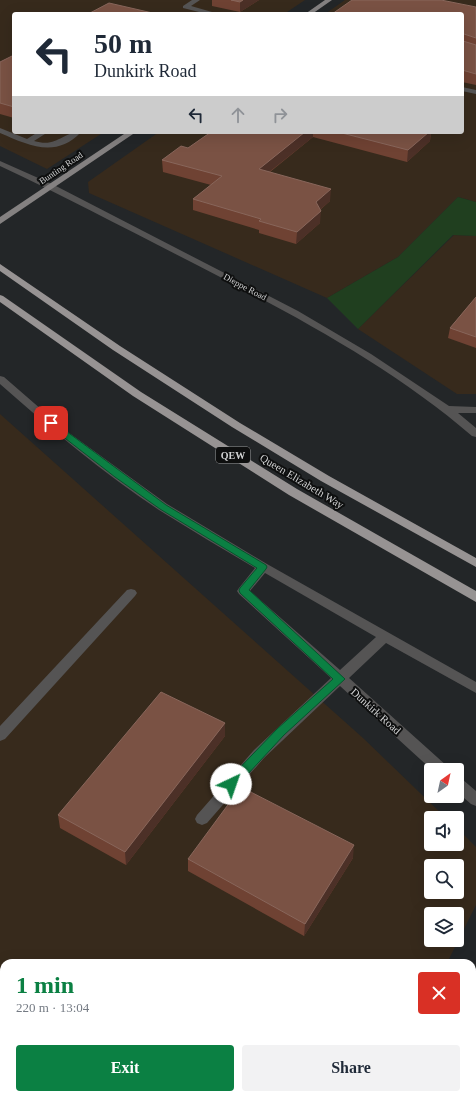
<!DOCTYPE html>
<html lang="en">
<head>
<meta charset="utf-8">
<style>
	:root { --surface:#fff; --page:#f2f2f3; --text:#1f2937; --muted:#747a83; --accent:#0b8043 }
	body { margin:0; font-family:Georgia,serif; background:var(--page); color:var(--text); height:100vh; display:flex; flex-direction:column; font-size:15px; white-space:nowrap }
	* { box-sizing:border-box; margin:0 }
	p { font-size:13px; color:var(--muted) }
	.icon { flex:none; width:22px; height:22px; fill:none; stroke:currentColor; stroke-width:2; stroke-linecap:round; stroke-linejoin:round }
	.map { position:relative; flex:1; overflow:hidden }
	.details { position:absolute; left:0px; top:959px; width:476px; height:140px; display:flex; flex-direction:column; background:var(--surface); border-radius:12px 12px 0 0; box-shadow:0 4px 16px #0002 }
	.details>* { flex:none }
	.guide { position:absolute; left:12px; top:12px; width:452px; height:122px; border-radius:4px; box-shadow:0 4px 16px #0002; background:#fff; color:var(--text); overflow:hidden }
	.needle { width:26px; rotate:33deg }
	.tools { position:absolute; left:424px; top:763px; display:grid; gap:8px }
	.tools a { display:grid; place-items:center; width:40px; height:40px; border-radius:4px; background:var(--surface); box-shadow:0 4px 16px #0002; font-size:20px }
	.pin { position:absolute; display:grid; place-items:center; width:34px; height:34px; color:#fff; margin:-17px; border-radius:8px; box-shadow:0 2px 6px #0006 }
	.me { position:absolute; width:44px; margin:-22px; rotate:42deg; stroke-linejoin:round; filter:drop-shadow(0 0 3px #0008) }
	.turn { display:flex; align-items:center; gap:14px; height:84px; padding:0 16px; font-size:18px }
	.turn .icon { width:52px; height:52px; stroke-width:2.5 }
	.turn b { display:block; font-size:28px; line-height:34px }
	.lanes { display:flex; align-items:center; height:38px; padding:0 16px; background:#0003; justify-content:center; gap:20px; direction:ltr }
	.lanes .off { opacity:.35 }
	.round { display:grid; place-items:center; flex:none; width:42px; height:42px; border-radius:4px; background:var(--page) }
	.headline { display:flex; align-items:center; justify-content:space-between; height:68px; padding:0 16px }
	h1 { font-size:24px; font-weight:700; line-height:30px; color:var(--accent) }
	.button { display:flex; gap:8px; margin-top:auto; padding:8px 16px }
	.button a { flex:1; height:46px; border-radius:4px; background:var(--accent); color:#fff; font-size:16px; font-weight:700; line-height:46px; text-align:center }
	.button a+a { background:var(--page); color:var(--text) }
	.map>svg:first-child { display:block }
	.industrial { fill:#372a1c; fill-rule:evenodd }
	.green { fill:#203f1f }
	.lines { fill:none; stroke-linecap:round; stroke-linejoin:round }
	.minor { fill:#555454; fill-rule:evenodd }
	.major { fill:#848181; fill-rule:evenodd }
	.highway { fill:#979393; fill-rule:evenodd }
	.wall { fill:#6f4233 }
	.shaded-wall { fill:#4c3027 }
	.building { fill:#7a5244; stroke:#88665b }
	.route { fill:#0b8043; stroke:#07532c }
	.labels { text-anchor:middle; stroke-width:4; stroke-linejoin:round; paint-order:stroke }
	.far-street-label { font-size:9px; fill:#d2d3d4; stroke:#0e0f0f }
	.shield { fill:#0e0f0f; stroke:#979899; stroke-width:1 }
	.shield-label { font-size:10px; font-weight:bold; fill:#d2d3d4 }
	.street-label { font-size:11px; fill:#d2d3d4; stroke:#0e0f0f }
</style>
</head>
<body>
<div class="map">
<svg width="476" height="1099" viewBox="0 0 476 1099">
	<rect width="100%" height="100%" fill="#232628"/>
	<!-- industrial -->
	<path class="industrial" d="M0,0H305L284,14H14V132H104L47,169L0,146Z
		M345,0H476V202L458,197L398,257L327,298L89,193L88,182L159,132H462V14H325Z
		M454,235L476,236V394H457L358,329Z
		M0,414L363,738L446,818H431V844H457V828L476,847V905L447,963H4V1095H380L378,1099H0ZM431,866H457V892H431ZM431,914H457V940H431Z"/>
	<!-- green -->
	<path class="green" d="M458,197L476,202V236L453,235L358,329L327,298L398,257Z"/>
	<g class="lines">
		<!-- minor -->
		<path class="minor" d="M192,0H200L191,6L219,14H207L183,8V6Z
			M462,87L476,90V94L462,91Z
			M0,128L27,139L38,132H48L34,141C58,148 61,132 81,132C56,159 28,145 0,133Z
			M0,161L54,185L298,311L371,354L449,406L476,407V413H458L476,428V437L472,436C391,366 290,313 195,264C130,231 66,197 0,166Z
			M0,376L4,377L65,430L167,504L267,564L476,682V693L386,643L349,678L447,766L449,770H432L340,686L264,758L207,823L202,825L197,823L195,819L197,815L254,750L331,678L239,594L237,591L239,588L255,568C223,549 191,530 159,510C103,473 51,429 0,384ZM265,573L376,637L340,670L250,591Z
			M131,589L135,590L137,593L135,596L5,739L0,741V726L127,590Z
			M457,777L462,779L476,791V806L471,804L457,792Z"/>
		<!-- major -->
		<path class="major" d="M325,0H332L312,14H305Z
			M127,132H136L0,224V217Z"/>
		<!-- highway -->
		<path class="highway" d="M0,264L120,346L240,423L329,476L476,558V567L321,481L232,427L113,350L0,271Z
			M0,295L3,296L141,392L297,489L476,591V602L289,495L133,396L0,302Z"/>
	</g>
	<!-- wall -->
	<path class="wall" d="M212,0H259L240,12L212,6Z
		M476,7V85L462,82V14Z
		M14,55V118L0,114V62Z
		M211,132H431L430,141L407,162L313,137L270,172L330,201L320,210V223L296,244L259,233V230L193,210V199L211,185L163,172L162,160L188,148Z
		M476,297V348L448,338L450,328Z
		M225,723V736L126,865L60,828L58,815Z
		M353,858L304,936L188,871V859Z"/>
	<!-- shaded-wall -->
	<path class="shaded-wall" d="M243,0H259L240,12V2Z
		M305,132H313V137L259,180V169Z
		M429,132H431L430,141L407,162L408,150Z
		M331,189L330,201L315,214L316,202Z
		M321,211L320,223L296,244L297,232Z
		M225,723V736L126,865L125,852Z
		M354,845L353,858L304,936L305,924Z"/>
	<!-- building -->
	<path class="building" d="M231,0H243L240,2Z
		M352,0H441L476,7V38L464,34L462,35V14H332Z
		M109,3L157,14H88Z
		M462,36L463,41L476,45V74L462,70Z
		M14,55V107L0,103V62Z
		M211,132H305L259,169L331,189L316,202L321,211L297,232L259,221L261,219L193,199L222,176L162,160L181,146L188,148Z
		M338,132H429L408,150Z
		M476,297V337L450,328Z
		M161,692L225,723L125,852L58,815Z
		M241,787L354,845L305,924L188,859Z
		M476,1094V1099H473Z"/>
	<!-- route -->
	<path class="route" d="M51,420L166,505L266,565L267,567L266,569L249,590L345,679L284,735L235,788L231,789L227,788L226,784L227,781L277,729L333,679L240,593L239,590L240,588L257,568L160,509L115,477L48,425V421Z"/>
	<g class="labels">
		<!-- far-street labels -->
		<g class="far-street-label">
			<text transform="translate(61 168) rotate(-34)" y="3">Bunting Road</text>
			<text transform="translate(245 287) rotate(28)" y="3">Dieppe Road</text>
		</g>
		<!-- shield labels -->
		<rect class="shield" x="216" y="447" width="34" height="16" rx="3"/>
		<g class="shield-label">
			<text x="233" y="459">QEW</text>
		</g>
		<!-- street labels -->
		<g class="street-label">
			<text transform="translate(302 481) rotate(31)" y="4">Queen Elizabeth Way</text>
			<text transform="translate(376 711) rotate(42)" y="4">Dunkirk Road</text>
		</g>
	</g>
</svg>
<div class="tools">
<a><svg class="needle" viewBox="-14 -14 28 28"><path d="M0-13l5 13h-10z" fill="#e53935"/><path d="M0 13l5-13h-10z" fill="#747a83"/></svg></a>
<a><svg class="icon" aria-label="sound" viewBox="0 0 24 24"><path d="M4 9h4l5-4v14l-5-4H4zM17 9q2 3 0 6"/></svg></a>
<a><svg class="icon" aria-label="search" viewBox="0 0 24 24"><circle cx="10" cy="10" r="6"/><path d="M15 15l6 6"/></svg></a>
<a><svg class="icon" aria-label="layers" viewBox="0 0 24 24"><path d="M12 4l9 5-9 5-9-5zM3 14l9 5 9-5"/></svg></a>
</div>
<div class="pin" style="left:51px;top:423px;background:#d93025"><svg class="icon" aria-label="arrive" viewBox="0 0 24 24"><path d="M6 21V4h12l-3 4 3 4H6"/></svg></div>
<svg class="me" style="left:231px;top:784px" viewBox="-20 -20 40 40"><circle r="19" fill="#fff"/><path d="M0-13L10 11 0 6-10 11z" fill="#0b8043"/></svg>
<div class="guide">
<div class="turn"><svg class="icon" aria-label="left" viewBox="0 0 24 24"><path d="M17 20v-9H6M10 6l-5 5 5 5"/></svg><div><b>50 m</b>Dunkirk Road</div></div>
<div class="lanes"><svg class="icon" aria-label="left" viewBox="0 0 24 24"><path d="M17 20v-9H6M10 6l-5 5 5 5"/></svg><svg class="icon off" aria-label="ahead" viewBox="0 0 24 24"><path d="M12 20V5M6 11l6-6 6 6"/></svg><svg class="icon off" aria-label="right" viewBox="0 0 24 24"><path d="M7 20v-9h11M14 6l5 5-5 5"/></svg></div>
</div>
<section class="details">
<div class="headline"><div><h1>1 min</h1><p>220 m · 13:04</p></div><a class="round" style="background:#d93025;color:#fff"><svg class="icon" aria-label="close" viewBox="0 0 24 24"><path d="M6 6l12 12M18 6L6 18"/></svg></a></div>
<div class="button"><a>Exit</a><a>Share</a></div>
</section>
</div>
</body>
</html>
